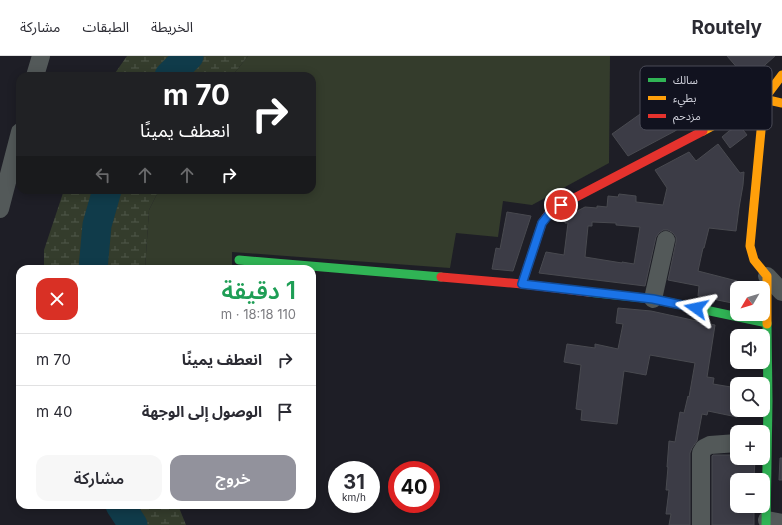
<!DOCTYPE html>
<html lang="ar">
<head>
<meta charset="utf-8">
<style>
	:root { --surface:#fff; --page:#f7f7f7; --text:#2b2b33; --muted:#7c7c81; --line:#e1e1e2; --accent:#92929c }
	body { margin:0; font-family:Inter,"Noto Sans Arabic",sans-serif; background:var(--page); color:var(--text); direction:rtl; height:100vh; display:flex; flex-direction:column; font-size:15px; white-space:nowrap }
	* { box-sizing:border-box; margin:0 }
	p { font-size:13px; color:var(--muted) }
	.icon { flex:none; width:22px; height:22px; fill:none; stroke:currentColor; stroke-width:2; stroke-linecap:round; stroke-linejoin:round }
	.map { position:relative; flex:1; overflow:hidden; direction:ltr }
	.details { position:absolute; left:16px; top:209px; width:300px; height:244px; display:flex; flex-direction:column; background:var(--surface); border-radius:12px; box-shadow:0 2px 10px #0003; direction:rtl }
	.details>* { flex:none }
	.top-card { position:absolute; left:16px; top:16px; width:300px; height:122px; border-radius:12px; box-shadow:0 2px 10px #0003; direction:rtl; background:#202124; color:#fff; overflow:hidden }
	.needle { width:26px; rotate:232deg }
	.tools { position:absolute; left:730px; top:225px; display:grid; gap:8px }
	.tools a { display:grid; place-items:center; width:40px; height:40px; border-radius:8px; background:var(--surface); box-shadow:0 2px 10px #0003; font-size:20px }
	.speed { position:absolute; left:328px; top:405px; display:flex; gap:8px; font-size:20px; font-weight:700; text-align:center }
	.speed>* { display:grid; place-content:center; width:52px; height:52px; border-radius:50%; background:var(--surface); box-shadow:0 2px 10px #0003; line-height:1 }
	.speed small { font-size:10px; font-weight:400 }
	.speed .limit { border:6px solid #d22; background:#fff; color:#111 }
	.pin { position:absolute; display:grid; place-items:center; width:34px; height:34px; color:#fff; margin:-17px; border:2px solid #fff; border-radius:50%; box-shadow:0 1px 4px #0007 }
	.me { position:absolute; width:44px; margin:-22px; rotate:282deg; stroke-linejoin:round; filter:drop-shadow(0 0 3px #0008) }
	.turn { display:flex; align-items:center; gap:14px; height:84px; padding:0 20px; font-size:18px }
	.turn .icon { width:52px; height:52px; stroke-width:2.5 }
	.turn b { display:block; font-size:28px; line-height:34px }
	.lanes { display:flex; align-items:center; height:38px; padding:0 20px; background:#0003; justify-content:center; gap:20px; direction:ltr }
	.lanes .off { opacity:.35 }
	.round { display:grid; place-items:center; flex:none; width:42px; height:42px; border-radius:12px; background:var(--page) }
	.summary { display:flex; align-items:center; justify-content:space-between; height:68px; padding:0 20px }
	h1 { font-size:24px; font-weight:600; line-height:30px; color:#1e9e55 }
	.primary-button { display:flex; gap:8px; margin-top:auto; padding:8px 20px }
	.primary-button a { flex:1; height:46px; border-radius:12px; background:var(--accent); color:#fff; font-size:16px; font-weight:600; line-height:46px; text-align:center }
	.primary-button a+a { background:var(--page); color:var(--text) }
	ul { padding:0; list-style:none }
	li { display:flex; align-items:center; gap:12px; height:52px; padding:0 20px; border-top:1px solid var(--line) }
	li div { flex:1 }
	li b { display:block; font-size:15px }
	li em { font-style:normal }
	header { display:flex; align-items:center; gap:24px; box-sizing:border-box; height:56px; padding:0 20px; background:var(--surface); border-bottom:1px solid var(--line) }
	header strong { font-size:19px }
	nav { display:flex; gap:22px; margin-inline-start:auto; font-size:14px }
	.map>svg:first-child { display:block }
	.grass { fill:#343c2c }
	.wetland { fill:url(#wetland-marsh) }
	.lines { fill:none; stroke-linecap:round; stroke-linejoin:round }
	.river { stroke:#103b4a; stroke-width:29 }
	.building { fill:#3c3c46; stroke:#494a50; fill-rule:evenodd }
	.street { stroke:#535959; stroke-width:18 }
	.fast { stroke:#30b455; stroke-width:9 }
	.slow { stroke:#ff9f0a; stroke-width:9 }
	.jam { stroke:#e5322d; stroke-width:9 }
	.route-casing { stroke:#114b97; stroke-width:10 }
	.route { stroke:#1a73e8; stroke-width:7 }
	.key { fill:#11121f; stroke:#4a4b57; stroke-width:1 }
	.key-label { font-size:11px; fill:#d0d1db }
</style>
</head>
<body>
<header>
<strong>Routely</strong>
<nav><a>الخريطة</a><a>الطبقات</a><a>مشاركة</a></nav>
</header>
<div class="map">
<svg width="782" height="469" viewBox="0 0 782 469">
	<defs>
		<pattern id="wetland-marsh" width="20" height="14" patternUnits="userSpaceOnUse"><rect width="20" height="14" fill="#343c2c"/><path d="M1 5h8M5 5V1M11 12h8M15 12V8" fill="none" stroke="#50574a"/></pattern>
	</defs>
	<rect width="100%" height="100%" fill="#1e1e26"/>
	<!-- grass -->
	<path class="grass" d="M248,0H610L609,107L532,149L503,145L498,181L456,177L450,212L232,196V213H145L149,154L159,134H312V20H232Z"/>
	<!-- wetland -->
	<path class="wetland" d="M127,0H248L232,20H113Z
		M64,134H159L149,154L145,213H44V194Z
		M106,449H178L186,469H119Z"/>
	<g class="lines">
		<!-- river -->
		<path class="river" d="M169,20L189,0
			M93,213L97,169L107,134
			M120,449L133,469"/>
	</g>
	<!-- building -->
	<path class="building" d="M727,0H775L748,24Z
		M667,39L686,67L675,75L628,100L612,78Z
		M740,70L747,79L730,92L722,81L729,75Z
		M718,88L740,117L744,116L743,129L739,152L736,175L709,172L704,192H703L698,215L737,225V248L698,240L699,230L668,224L676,186V181L673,177L668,174H663L659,177L656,181L645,230L539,217L546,196L564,199L568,167H565L566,161L585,151L597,152V150L607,151L608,140L618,141L619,138L636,140V146L663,149L667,132L655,114L689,96L696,105ZM592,166L616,167V169L640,171L634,208L622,206V207L585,201L588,170H592Z
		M507,156L531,160L513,215L492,213L496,192L500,193Z
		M618,252L651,255L715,269L707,321L714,322L713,328L737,332V361L708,355L707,359L702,358L697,385L692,392L690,397V469H669L671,458H666L669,434H666L668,411H667L669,385L675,386L680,356L684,357L688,340L689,341L695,307L650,299L646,319L624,315L617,368L581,364L582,354L576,353L581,309L564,306L567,288L595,292V288L618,293L623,268L616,267Z
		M713,399H737V402H755L754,424H737V450H754V469H712V400Z
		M780,402H782V424H779Z"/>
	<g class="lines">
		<!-- street -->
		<path class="street" d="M35,20L41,0
			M0,153L20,76
			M767,220L782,236
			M653,243L666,184
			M767,464L782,467
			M701,469V397L704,392L710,389L737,387"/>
		<!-- fast -->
		<path class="fast" d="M239,204L441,221
			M588,236L653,243L767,267
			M766,469L768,345L767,268"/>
		<!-- slow -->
		<path class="slow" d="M703,75L764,43L782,19
			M767,268V220L754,204L750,190L764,43L782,47"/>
		<!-- jam -->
		<path class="jam" d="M441,221L522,228L588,236
			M522,228L542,167L549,157L561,149L703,75"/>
	</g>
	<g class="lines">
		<!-- route casing -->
		<g class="route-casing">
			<path id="route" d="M561,149L550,157L542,167L522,228L653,243L696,252"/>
		</g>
		<!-- route -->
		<use href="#route" class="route"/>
	</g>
	<!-- legend -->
	<rect x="640" y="10" width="132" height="64" rx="6" class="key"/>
	<rect x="648" y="22" width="18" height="4" fill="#30b455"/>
	<rect x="648" y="40" width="18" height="4" fill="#ff9f0a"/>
	<rect x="648" y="58" width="18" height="4" fill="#e5322d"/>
	<g class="key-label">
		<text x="673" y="28">سالك</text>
		<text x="673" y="46">بطيء</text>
		<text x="673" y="64">مزدحم</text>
	</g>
</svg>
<div class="tools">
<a><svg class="needle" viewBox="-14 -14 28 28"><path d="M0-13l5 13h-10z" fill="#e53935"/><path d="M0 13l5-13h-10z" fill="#7c7c81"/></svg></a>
<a><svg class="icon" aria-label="sound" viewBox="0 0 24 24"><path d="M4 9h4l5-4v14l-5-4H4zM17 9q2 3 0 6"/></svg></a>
<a><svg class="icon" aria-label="search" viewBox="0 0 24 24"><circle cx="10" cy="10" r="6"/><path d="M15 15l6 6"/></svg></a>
<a>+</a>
<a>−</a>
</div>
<div class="speed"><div>31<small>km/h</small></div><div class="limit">40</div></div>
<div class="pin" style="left:561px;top:149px;background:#d93025"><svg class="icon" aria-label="arrive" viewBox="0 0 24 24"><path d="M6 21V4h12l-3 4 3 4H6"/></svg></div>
<svg class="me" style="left:696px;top:252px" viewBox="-20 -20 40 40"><path d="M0-17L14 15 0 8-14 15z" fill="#1a73e8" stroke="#fff" stroke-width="4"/></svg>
<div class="top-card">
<div class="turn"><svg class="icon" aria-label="right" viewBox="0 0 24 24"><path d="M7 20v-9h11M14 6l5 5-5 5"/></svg><div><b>70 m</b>انعطف يمينًا</div></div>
<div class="lanes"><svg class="icon off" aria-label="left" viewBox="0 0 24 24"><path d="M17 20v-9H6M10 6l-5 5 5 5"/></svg><svg class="icon off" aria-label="ahead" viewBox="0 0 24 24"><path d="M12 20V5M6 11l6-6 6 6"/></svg><svg class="icon off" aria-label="ahead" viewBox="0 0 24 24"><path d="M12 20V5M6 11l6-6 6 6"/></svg><svg class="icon" aria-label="right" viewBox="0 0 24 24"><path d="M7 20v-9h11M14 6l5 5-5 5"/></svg></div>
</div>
<section class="details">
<div class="summary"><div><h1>1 دقيقة</h1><p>110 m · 18:18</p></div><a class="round" style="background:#d93025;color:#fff"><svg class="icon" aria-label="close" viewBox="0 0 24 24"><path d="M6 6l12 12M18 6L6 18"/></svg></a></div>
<ul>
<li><svg class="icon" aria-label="right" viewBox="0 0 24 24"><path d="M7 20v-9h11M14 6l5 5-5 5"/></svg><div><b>انعطف يمينًا</b></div><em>70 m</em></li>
<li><svg class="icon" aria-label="arrive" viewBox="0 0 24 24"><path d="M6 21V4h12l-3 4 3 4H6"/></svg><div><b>الوصول إلى الوجهة</b></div><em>40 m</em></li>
</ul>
<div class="primary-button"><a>خروج</a><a>مشاركة</a></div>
</section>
</div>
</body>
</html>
